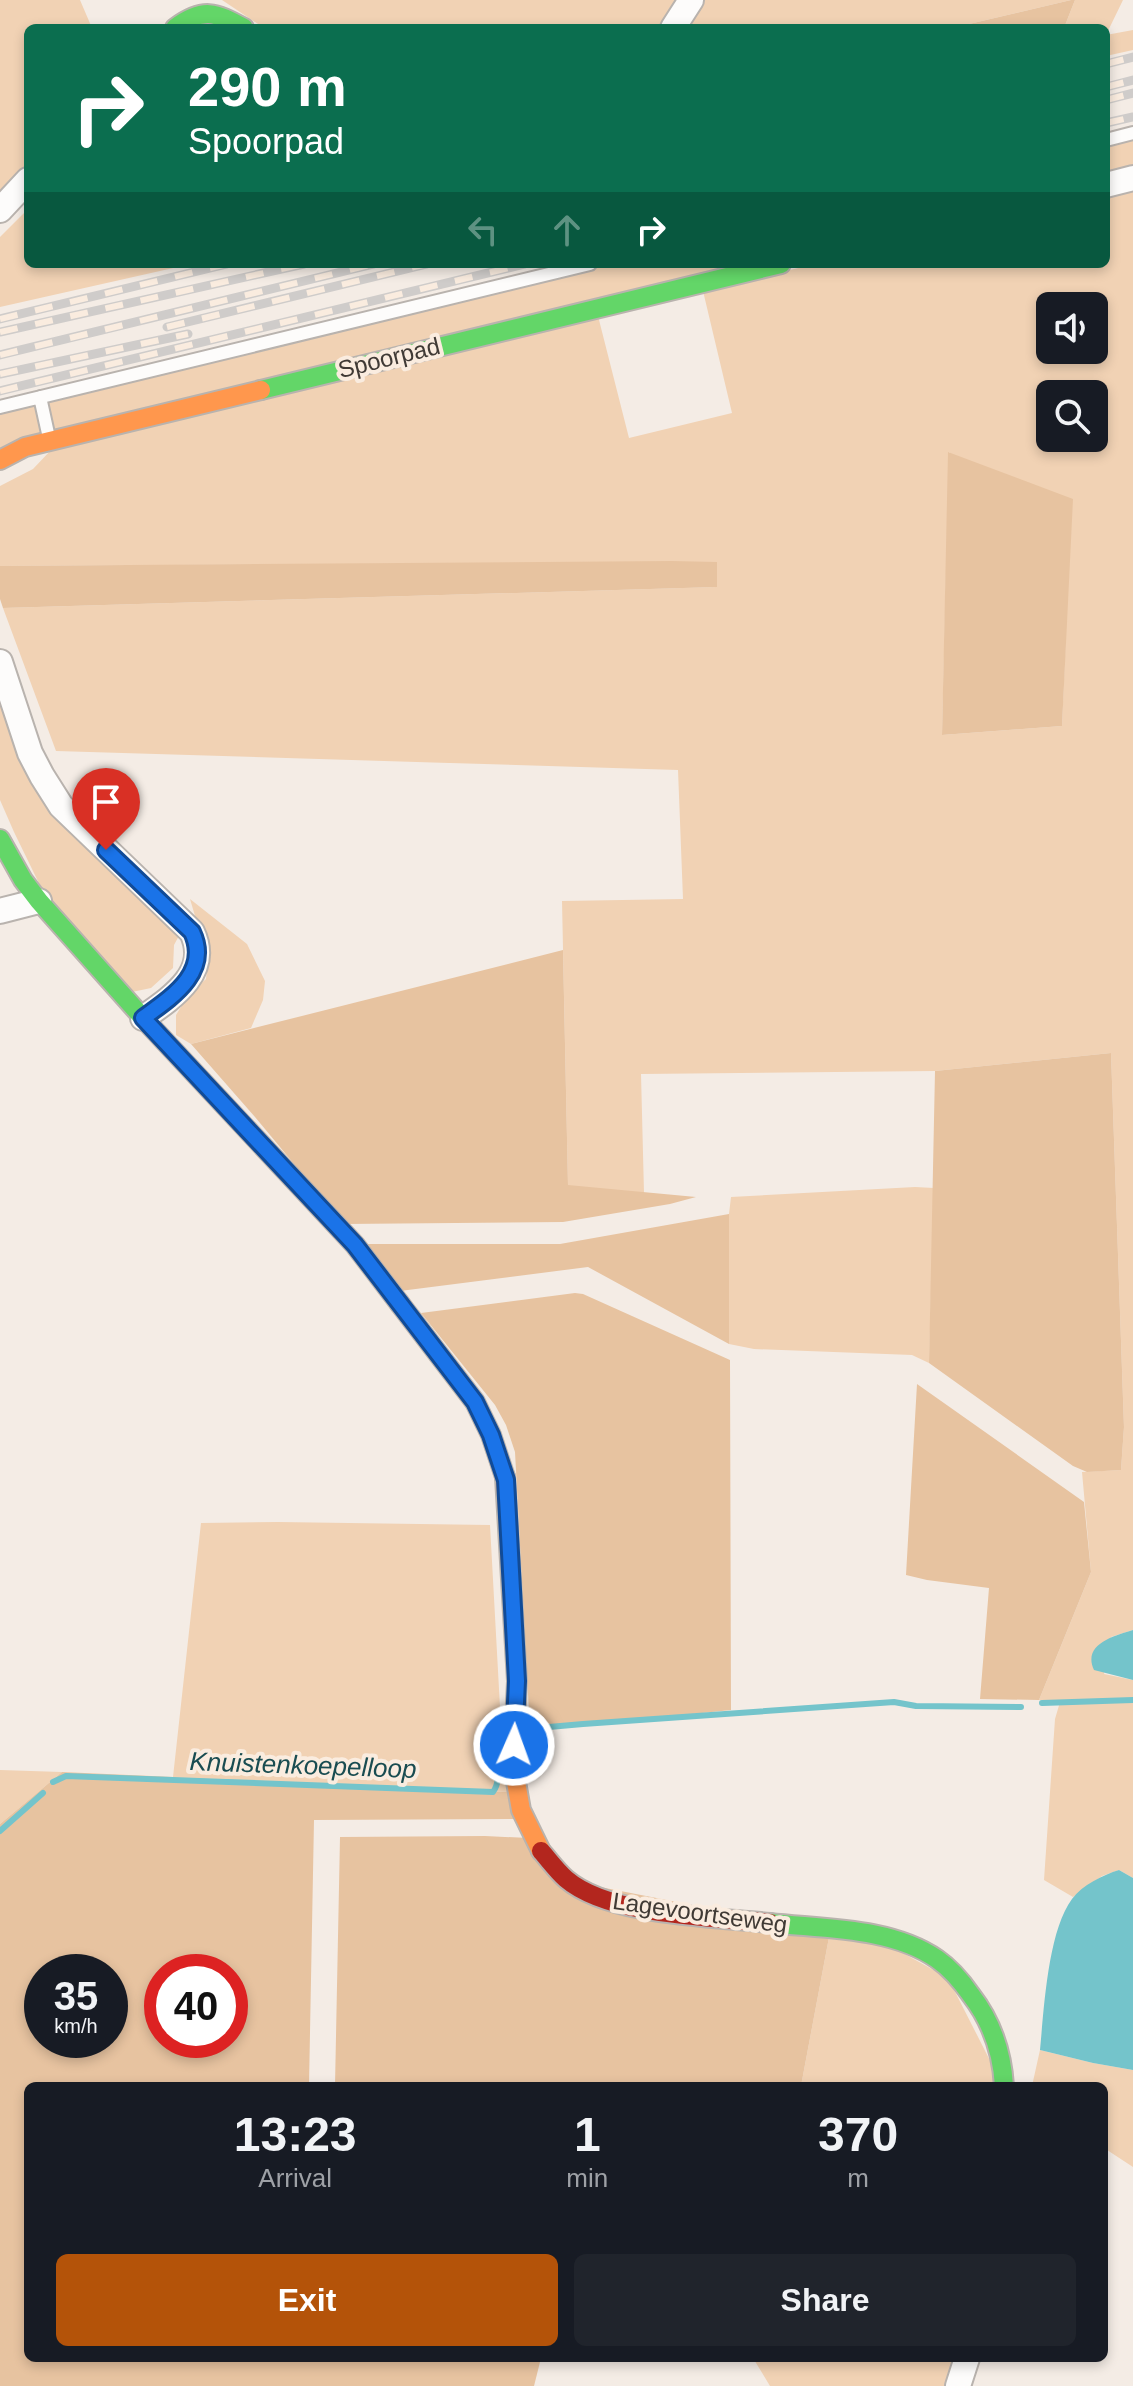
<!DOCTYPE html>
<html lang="en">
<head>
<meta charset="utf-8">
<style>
	:root { --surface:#171b24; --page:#20242c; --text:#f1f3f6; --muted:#9ea1a6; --accent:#b45309 }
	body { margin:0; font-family:Arial,sans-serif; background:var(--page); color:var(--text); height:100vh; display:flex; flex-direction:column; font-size:30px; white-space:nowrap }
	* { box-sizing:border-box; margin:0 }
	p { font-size:26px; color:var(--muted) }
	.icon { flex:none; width:44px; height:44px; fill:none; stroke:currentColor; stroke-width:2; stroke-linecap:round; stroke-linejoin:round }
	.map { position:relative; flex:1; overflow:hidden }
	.sheet { position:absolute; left:24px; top:2082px; width:1084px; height:280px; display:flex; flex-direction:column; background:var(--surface); border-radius:12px; box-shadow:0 4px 12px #0003 }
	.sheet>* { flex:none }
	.hud { position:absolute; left:24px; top:24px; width:1086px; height:244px; border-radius:12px; box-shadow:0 4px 12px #0003; background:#0b6e4f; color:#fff; overflow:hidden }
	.controls { position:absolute; left:1036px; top:292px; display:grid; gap:16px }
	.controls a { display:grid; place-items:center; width:72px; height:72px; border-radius:12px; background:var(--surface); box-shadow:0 4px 12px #0003; font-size:40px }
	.speed { position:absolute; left:24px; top:1954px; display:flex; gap:16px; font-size:40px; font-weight:700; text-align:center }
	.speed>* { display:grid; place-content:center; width:104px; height:104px; border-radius:50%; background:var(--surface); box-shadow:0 4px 12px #0003; line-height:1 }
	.speed small { font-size:20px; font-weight:400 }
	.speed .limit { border:12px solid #d22; background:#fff; color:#111 }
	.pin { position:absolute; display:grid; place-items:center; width:68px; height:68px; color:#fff; margin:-82px -34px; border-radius:50% 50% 50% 0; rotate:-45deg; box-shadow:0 0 8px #0007 }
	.pin .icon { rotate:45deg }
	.me { position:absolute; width:88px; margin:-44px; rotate:2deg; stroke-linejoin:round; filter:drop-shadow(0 0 6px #0008) }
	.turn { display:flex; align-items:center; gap:28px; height:168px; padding:0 32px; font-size:36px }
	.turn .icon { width:104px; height:104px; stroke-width:2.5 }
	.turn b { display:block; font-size:56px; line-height:68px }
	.lanes { display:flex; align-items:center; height:76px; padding:0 32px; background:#0003; justify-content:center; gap:40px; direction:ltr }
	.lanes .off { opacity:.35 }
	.eta { display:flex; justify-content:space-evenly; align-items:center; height:136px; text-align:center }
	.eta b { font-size:48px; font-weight:800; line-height:56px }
	.primary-button { display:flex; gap:16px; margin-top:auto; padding:16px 32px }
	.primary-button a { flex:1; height:92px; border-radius:12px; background:var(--accent); color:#fff; font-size:32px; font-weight:800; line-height:92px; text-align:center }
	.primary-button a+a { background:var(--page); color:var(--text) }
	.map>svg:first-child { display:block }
	.green { fill:#f1d2b4; fill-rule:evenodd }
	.forest { fill:#e7c3a0; fill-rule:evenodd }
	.water { fill:#74c4cb }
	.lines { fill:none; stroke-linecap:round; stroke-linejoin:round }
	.stream { stroke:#74c4cb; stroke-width:6 }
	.lane-casing { stroke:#b9b3ae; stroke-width:16 }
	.street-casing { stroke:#b9b3ae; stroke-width:28 }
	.fast-casing { stroke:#b9b3ae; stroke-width:22 }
	.slow-casing { stroke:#b9b3ae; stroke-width:22 }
	.jam-casing { stroke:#b9b3ae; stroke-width:22 }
	.lane { stroke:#fdfcfb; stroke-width:12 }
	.street { stroke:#fdfcfb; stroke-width:24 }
	.fast { stroke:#63d668; stroke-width:18 }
	.slow { stroke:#ff974d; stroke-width:18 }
	.jam { stroke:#b3261e; stroke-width:18 }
	.rail-casing { stroke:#cfccca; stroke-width:9 }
	.rail { stroke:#faecdf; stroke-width:6; stroke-dasharray:18; stroke-linecap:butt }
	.route-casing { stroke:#114b97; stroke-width:20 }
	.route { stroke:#1a73e8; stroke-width:14 }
	.labels { text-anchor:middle; stroke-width:8; stroke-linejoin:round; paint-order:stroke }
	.street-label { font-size:24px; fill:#403a35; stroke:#faecdf }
	.water-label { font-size:26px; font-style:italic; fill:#194c51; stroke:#faecdf }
</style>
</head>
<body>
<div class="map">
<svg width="1133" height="2386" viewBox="0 0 1133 2386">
	<rect width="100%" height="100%" fill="#f4ece5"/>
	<!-- green -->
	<path class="green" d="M0,0H80L92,28H28V179L0,207Z
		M222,0H680L663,28H264Z
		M695,0H1071L952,28H678Z
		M1075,0H1123L1106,35L1133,30V50L1106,56V28H1064Z
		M1133,138V171L1106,178V144Z
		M1133,187V1630L1111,1637L1104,1674L1133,1680V1878L1119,1870L1102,1876L1073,1897L1044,1880L1055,1719L1060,1702L1039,1700L1091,1572L1082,1472L1121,1470L1124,1427L1111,1053L935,1071L641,1074L644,1193L568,1186L562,901L683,899L678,770L56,751L3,608L716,587V562L0,566V486L33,469L52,449L598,316L629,438L732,413L703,291L815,264H1106V193ZM1050,306H1094V350H1050ZM1050,394H1094V438H1050ZM949,452L1066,633L1062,726L942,735Z
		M28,209V264H191L0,307V237Z
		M606,264H748L0,450V411Z
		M0,686L23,755L181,932L174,945L173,968L151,988L132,992L51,908L14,832L0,800Z
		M190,899L247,944L265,981L263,1000L251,1028L191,1044L176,1035V1015L189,994L206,979L208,960Z
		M915,1187L934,1188L929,1363L912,1355L754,1349L729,1344V1214L731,1197Z
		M278,1522L490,1525L503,1762L508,1792L173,1777L201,1523Z
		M0,1770L62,1772L0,1824Z
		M830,1932L874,1937L948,1978L1003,2086H801Z
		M1040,2050L1093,2063L1133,2070V2167L1104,2148V2086H1032Z
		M753,2358H961L952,2386H770Z"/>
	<!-- forest -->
	<path class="forest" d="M1071,0H1075L1064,28H952Z
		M948,452L1073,499L1062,726L942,735Z
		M672,561L717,562V587L3,608L0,599V566Z
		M563,950L568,1185L696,1197L670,1204L563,1222L344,1224L255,1117L191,1044Z
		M1111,1053L1124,1427L1121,1470L1087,1472L1073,1466L929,1363L935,1071Z
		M729,1214V1344L588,1267L400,1291L364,1244H560Z
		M575,1293L583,1294L730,1360L731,1710L530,1731L515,1452L506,1425L495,1405L421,1313Z
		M917,1384L1084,1502L1091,1572L1039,1700L980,1699L989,1588L927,1580L906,1575Z
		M62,1772L508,1792L519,1819L314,1820L309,2086H28V2358H541L534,2386H0V1824ZM42,1972H110V2040H42ZM162,1972H230V2040H162Z
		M485,1836L529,1838L559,1879L830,1932L801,2086H335L340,1837Z"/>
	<!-- water -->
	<path class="water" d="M1133,1630V1680L1094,1670C1082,1644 1114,1636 1133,1630Z
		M1119,1870L1133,1878V2070L1093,2063L1040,2050C1044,2008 1048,1931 1072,1899C1082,1885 1103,1875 1119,1870Z"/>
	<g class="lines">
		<!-- stream -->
		<path class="stream" d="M1042,1703L1133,1700
			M534,1731L549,1727L583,1724L894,1702L916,1706L1021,1707
			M53,1782L66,1776L493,1792C505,1776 490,1751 498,1733
			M0,1831L43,1793"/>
		<!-- lane casing -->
		<g class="lane-casing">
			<path id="lane" d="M1106,140L1133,133
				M40,397L49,438
				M0,407L590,264"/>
		</g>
		<!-- street casing -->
		<g class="street-casing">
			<path id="street" d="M673,28L691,0
				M1106,185L1133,178
				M0,210L28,180
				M0,662L30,753L42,776L61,806L192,932C211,972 173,997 143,1018
				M0,911L39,901
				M958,2386L967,2358"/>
		</g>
		<!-- fast casing -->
		<g class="fast-casing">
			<path id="fast" d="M175,28C203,7 215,12 244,28
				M261,390L781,264
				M0,839L23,880L39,901L143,1018L355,1245L400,1304
				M770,1923C823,1929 891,1927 937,1959C950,1968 962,1982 971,1995C992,2022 1002,2052 1004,2086"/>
		</g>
		<!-- slow casing -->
		<g class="slow-casing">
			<path id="slow" d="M0,460L25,447L261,390
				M505,1477L517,1681L513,1765L521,1810L541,1851"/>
		</g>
		<!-- jam casing -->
		<g class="jam-casing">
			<path id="jam" d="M400,1304L475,1402L491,1435L505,1477
				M541,1851C549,1860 557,1871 566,1879C609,1916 713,1917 770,1923"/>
		</g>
		<!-- lane -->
		<use href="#lane" class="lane"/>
		<!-- street -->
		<use href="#street" class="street"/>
		<!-- fast -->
		<use href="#fast" class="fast"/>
		<!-- slow -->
		<use href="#slow" class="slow"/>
		<!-- jam -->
		<use href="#jam" class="jam"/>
		<!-- rail casing -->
		<g class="rail-casing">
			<path id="rail" d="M1106,64L1133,57
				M1106,87L1133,80
				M1106,100L1133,93
				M1106,123L1133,117
				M0,319L227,264
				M167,327L427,264
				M0,332L304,264
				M0,355L374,264
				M0,374L188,334
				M0,391L525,264"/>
		</g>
		<!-- rail -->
		<use href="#rail" class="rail"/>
	</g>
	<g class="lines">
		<!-- route casing -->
		<g class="route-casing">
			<path id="route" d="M106,850L192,932C211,972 172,997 143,1018L355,1245L475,1402L491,1435L506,1480L517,1681L514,1745"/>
		</g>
		<!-- route -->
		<use href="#route" class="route"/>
	</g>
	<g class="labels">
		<!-- street labels -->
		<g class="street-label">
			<text transform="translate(389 358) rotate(-14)" y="8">Spoorpad</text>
			<text transform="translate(700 1913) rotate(8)" y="8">Lagevoortseweg</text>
		</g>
		<!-- water labels -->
		<g class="water-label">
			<text transform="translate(303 1765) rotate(2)" y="9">Knuistenkoepelloop</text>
		</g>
	</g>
</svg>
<div class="controls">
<a><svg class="icon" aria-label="sound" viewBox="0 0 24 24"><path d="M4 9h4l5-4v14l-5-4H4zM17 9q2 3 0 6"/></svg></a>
<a><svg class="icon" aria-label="search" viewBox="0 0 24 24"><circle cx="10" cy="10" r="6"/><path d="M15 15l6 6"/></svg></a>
</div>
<div class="speed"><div>35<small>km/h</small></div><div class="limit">40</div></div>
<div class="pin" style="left:106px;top:850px;background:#d93025"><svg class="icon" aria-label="arrive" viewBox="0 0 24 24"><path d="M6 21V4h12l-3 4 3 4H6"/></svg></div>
<svg class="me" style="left:514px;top:1745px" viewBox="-20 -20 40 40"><circle r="17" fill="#1a73e8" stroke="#fff" stroke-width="3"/><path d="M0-11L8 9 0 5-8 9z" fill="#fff"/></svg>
<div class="hud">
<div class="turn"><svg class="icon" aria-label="right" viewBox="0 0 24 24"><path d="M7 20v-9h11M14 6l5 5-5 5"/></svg><div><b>290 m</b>Spoorpad</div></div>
<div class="lanes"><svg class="icon off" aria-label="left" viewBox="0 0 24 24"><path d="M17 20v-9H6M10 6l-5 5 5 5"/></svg><svg class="icon off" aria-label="ahead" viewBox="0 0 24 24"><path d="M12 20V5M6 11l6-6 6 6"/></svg><svg class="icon" aria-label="right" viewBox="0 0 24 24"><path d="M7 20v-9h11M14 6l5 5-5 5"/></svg></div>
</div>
<section class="sheet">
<div class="eta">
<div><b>13:23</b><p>Arrival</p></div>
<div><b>1</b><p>min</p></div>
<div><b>370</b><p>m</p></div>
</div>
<div class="primary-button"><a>Exit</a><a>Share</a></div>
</section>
</div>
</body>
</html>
